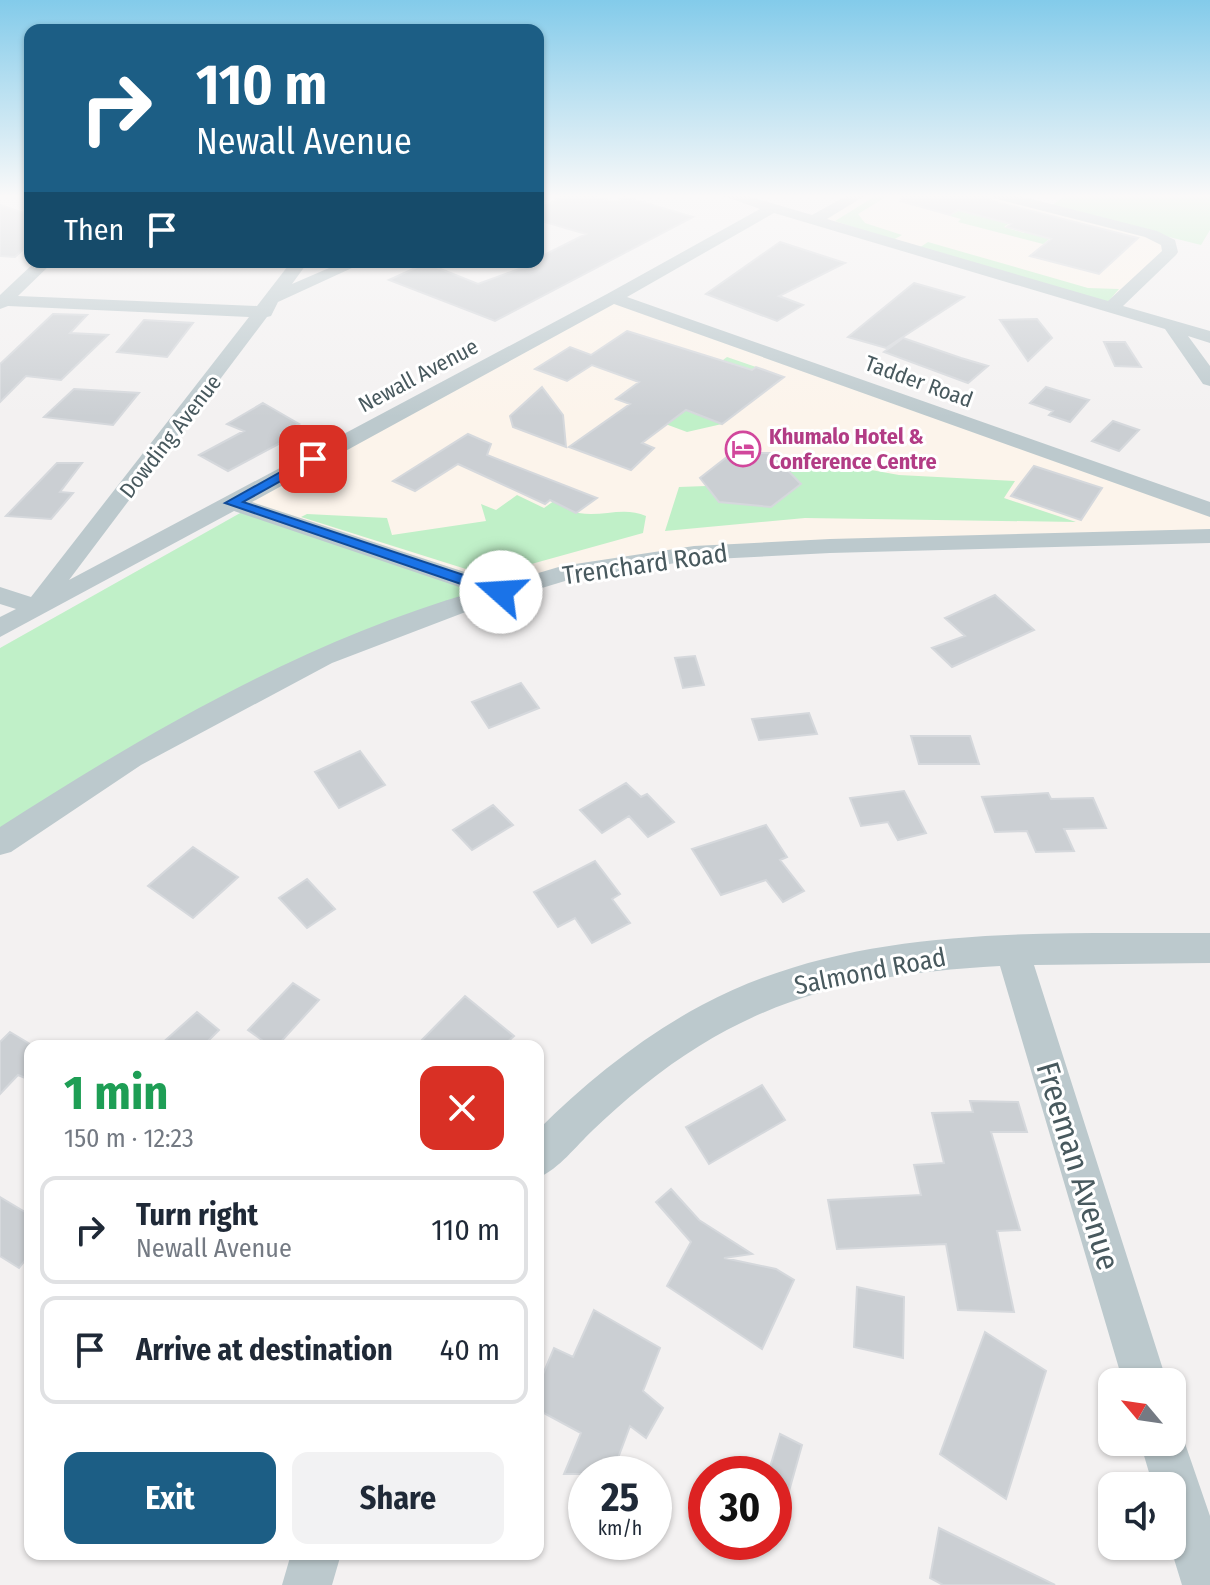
<!DOCTYPE html>
<html lang="en">
<head>
<meta charset="utf-8">
<style>
	:root { --surface:#fff; --page:#f2f2f3; --text:#1f2937; --muted:#747a83; --line:#e0e1e3; --accent:#1c5e85 }
	body { margin:0; font-family:"Fira Sans Condensed",sans-serif; background:var(--page); color:var(--text); height:100vh; display:flex; flex-direction:column; font-size:30px; white-space:nowrap }
	* { box-sizing:border-box; margin:0 }
	p { font-size:26px; color:var(--muted) }
	.icon { flex:none; width:44px; height:44px; fill:none; stroke:currentColor; stroke-width:2; stroke-linecap:round; stroke-linejoin:round }
	.map { position:relative; flex:1; overflow:hidden }
	.drawer { position:absolute; left:24px; top:1040px; width:520px; height:520px; display:flex; flex-direction:column; background:var(--surface); border-radius:16px; box-shadow:0 2px 6px #0004 }
	.drawer>* { flex:none }
	.banner { position:absolute; left:24px; top:24px; width:520px; height:244px; border-radius:16px; box-shadow:0 2px 6px #0004; background:#1c5e85; color:#fff; overflow:hidden }
	.needle { width:52px; rotate:299deg }
	.controls { position:absolute; left:1098px; top:1368px; display:grid; gap:16px }
	.controls a { display:grid; place-items:center; width:88px; height:88px; border-radius:16px; background:var(--surface); box-shadow:0 2px 6px #0004; font-size:40px }
	.speed { position:absolute; left:568px; top:1456px; display:flex; gap:16px; font-size:40px; font-weight:700; text-align:center }
	.speed>* { display:grid; place-content:center; width:104px; height:104px; border-radius:50%; background:var(--surface); box-shadow:0 2px 6px #0004; line-height:1 }
	.speed small { font-size:20px; font-weight:400 }
	.speed .limit { border:12px solid #d22; background:#fff; color:#111 }
	.pin { position:absolute; display:grid; place-items:center; width:68px; height:68px; color:#fff; margin:-34px; border-radius:16px; box-shadow:0 4px 12px #0006 }
	.me { position:absolute; width:88px; margin:-44px; rotate:289deg; stroke-linejoin:round; filter:drop-shadow(0 0 6px #0008) }
	.turn { display:flex; align-items:center; gap:28px; height:168px; padding:0 40px; font-size:36px }
	.turn .icon { width:104px; height:104px; stroke-width:2.5 }
	.turn b { display:block; font-size:56px; line-height:68px }
	.then { display:flex; align-items:center; height:76px; padding:0 40px; background:#0003; gap:16px; font-size:30px }
	.round { display:grid; place-items:center; flex:none; width:84px; height:84px; border-radius:16px; background:var(--page) }
	.summary { display:flex; align-items:center; justify-content:space-between; height:136px; padding:0 40px }
	h1 { font-size:48px; font-weight:700; line-height:60px; color:#1e9e55 }
	.primary-button { display:flex; gap:16px; margin-top:auto; padding:16px 40px }
	.primary-button a { flex:1; height:92px; border-radius:16px; background:var(--accent); color:#fff; font-size:32px; font-weight:700; line-height:92px; text-align:center }
	.primary-button a+a { background:var(--page); color:var(--text) }
	ul { padding:0; list-style:none }
	li { display:flex; align-items:center; gap:24px; height:108px; margin:0 16px 12px; padding:0 24px; border:4px solid var(--line); border-radius:16px }
	li div { flex:1 }
	li b { display:block; font-size:30px }
	li em { font-style:normal }
	.map>svg:first-child { display:block }
	.commercial { fill:#fcf4eb }
	.green { fill:#c0f0c8 }
	.building { fill:#cbcfd3; stroke:#d5d8dc; stroke-width:2 }
	.lines { fill:none; stroke-linecap:round; stroke-linejoin:round }
	.minor { fill:#bcc9cd; fill-rule:evenodd }
	.route { fill:#1a73e8; stroke:#114b97; stroke-width:2 }
	.labels { text-anchor:middle; stroke-width:6; stroke-linejoin:round; paint-order:stroke }
	.far-street-label { font-size:22px; fill:#48595e; stroke:#fff }
	.far-hotel-label { font-size:22px; font-weight:bold; fill:#b23c85; stroke:#fff; text-anchor:start }
	.street-label { font-size:26px; fill:#48595e; stroke:#fff }
	.near-street-label { font-size:32px; fill:#48595e; stroke:#fff }
</style>
</head>
<body>
<div class="map">
<svg width="1210" height="1585" viewBox="0 0 1210 1585">
	<rect width="100%" height="100%" fill="#f3f1f1"/>
	<!-- commercial -->
	<path class="commercial" d="M863,195H993L1148,235L1166,247L1110,305L820,219Z
		M613,300L1210,513V533L694,550L501,590L236,502Z"/>
	<!-- green -->
	<path class="green" d="M877,195H889L858,214L865,223L902,235L893,240L835,221Z
		M1066,195H1210V230L1201,245L1050,207Z
		M959,210L1008,224L1004,227L1024,233L1030,230L1053,236L1043,244L958,222L961,219L950,216Z
		M928,242L1088,288L1119,289L1107,303L919,248Z
		M727,357L756,367L712,419L722,424L687,432L633,412L691,384Z
		M788,455L899,475L1015,481L1004,498L1076,522L805,518L665,531L679,487L706,486L719,502L771,507L801,484L781,463Z
		M517,495L544,508L558,498L569,503L567,509C594,522 620,504 646,516L643,533L488,576L301,517L307,514L387,518L392,535L486,521L481,504L496,510Z
		M242,512L488,593L322,655L0,840V648Z"/>
	<!-- building -->
	<path class="building" d="M566,195H590L615,202L626,197L693,217L495,321L389,280L426,263L478,284L538,262V258L586,234L538,220V209Z
		M901,195H988L992,201L1138,238L1099,274L1030,256L1051,239L1007,227L1011,224L958,210L950,215L900,201Z
		M0,205L30,215V243L15,257L0,256Z
		M780,242L845,263L779,296L803,305L777,321L706,294Z
		M914,283L964,297L886,348L848,337Z
		M53,314L87,315L70,333L108,335L61,380L26,376L0,402V364Z
		M1037,319L1052,338L1028,361L1000,320Z
		M144,320L193,323L167,357L117,352Z
		M627,331L752,370L756,367L784,377L722,424L686,410L642,443L654,448L631,470L569,447L630,404L616,399L639,382L592,365L567,381L535,369L570,347L591,355Z
		M903,338L961,358L988,366L968,383L884,352Z
		M1104,342H1125L1141,367L1115,366Z
		M542,387L563,415L566,447L513,427L510,416Z
		M1046,387L1089,400L1070,422L1049,415L1053,411L1030,403Z
		M74,389L139,393L113,425L44,417Z
		M263,403L299,424L281,433L290,438L228,471L199,455L244,431L227,424Z
		M1113,421L1139,430L1119,451L1092,441Z
		M468,434L491,444L487,455L597,498L576,513L550,500L545,504L458,464L415,491L393,481Z
		M732,453H771L801,484L771,507L719,502L700,478Z
		M57,463H82L60,492L73,493L51,519L6,516Z
		M1034,466L1102,488L1081,520L1011,496Z
		M995,595L1034,630L952,667L932,648L965,636L945,618Z
		M695,656L704,685L683,688L675,658Z
		M521,683L539,708L489,728L472,702Z
		M809,713L817,734L759,740L752,719Z
		M911,736H970L979,764H919Z
		M360,751L385,785L339,808L315,772Z
		M626,783L641,797L647,794L674,822L648,837L629,816L602,833L580,810Z
		M904,791L926,833L898,840L888,822L861,826L850,798Z
		M1048,793L1051,799L1093,798L1106,828L1064,829L1074,851L1036,852L1027,831L995,832L982,797Z
		M493,805L513,825L472,850L453,830Z
		M766,825L787,857L780,860L804,891L783,902L766,880L721,895L692,849Z
		M193,847L238,877L193,918L148,886Z
		M595,861L620,894L612,899L630,923L592,943L575,918L558,927L534,892Z
		M307,879L335,909L307,928L279,898Z
		M293,983L319,1000L277,1046H270L248,1030Z
		M465,996L514,1036L503,1046H416Z
		M197,1012L219,1030L203,1046H159Z
		M10,1032L30,1044V1080L18,1075L0,1094V1042Z
		M762,1085L785,1120L709,1164L686,1127Z
		M970,1101L1018,1102L1027,1132H991L1020,1230L997,1231L1014,1312L958,1310L946,1244L837,1249L828,1200L921,1195L914,1165L944,1163L932,1113L973,1112Z
		M671,1189L699,1220L752,1254L724,1258L776,1269L794,1280L762,1349L667,1286L691,1242L656,1202Z
		M0,1197L30,1215V1254L19,1268L0,1256Z
		M857,1287L904,1297L903,1358L854,1347Z
		M594,1310L660,1348L643,1391L663,1408L646,1438L630,1426L612,1474H564L581,1433L538,1410V1386L554,1348L573,1357Z
		M985,1332L1046,1371L1006,1499L940,1454Z
		M780,1434L802,1445L780,1523L774,1522V1474H768Z
		M939,1528L1055,1585H943L930,1578Z"/>
	<g class="lines">
		<!-- minor -->
		<path class="minor" d="M721,195H744L812,215L848,195H866L827,219L1108,301L1162,251L1161,245L1145,237L993,198L991,195H1016L1157,231L1175,240L1178,252L1176,255L1123,306L1210,331V343L1188,336L1210,366V386L1203,384L1165,329L774,213L627,297L1210,502V517L614,304L252,502L501,584L562,566L694,546L830,539L1210,529V543L830,553L694,560L565,581L476,608L332,663L141,765L11,852L0,855V827C148,732 304,641 474,592L234,511L0,637V617L16,609L0,604V587L31,597L249,317L8,306L0,309V295L35,262H53L18,296L257,306L291,262H308L292,284L343,262H365L278,302L271,316L267,317L69,580L607,294L760,209Z
			M1210,933V963L1034,965L1167,1382H1123L1000,966C859,974 755,996 643,1086C625,1100 609,1115 593,1130C575,1147 560,1168 538,1178V1130C586,1082 642,1037 702,1005C856,923 1041,934 1210,933Z
			M1172,1422L1179,1426L1210,1516V1585H1182L1170,1546L1172,1486H1153L1140,1442H1172Z
			M291,1554H341L332,1585H282Z"/>
	</g>
	<!-- sky -->
	<linearGradient id="sky" x2="0" y2="1"><stop stop-color="#83cbea"/><stop offset="0.47" stop-color="#faf9f9"/><stop offset="1" stop-color="#faf9f9" stop-opacity="0"/></linearGradient>
	<rect width="1210" height="417" fill="url(#sky)"/>
	<!-- route -->
	<path class="route" d="M309,456L320,459L243,502L506,589V596H496L225,503Z"/>
	<!-- icons -->
	<defs>
		<g id="hotel-ring" transform="scale(1.8)"><circle r="9.5" fill="#fff" stroke="#d1479c" stroke-width="1.5"/><path d="M-6-4.5h1.5V1H6V5H4.5V3h-9V5H-6ZM-4 0a1.8 1.8 0 1 1 3.6 0ZM.5 0V-2.5h3Q6-2.5 6 0Z" fill="#d1479c"/></g>
	</defs>
	<g fill-rule="evenodd">
		<use href="#hotel-ring" x="743" y="449"/>
	</g>
	<g class="labels">
		<!-- far-street labels -->
		<g class="far-street-label">
			<text transform="translate(418 375) rotate(-28)" y="8">Newall Avenue</text>
			<text transform="translate(919 381) rotate(20)" y="8">Tadder Road</text>
			<text transform="translate(170 436) rotate(-52)" y="8">Dowding Avenue</text>
		</g>
		<!-- far-hotel labels -->
		<g class="far-hotel-label">
			<text x="769" y="444">Khumalo Hotel &amp;<tspan x="769" dy="25">Conference Centre</tspan></text>
		</g>
		<!-- street labels -->
		<g class="street-label">
			<text transform="translate(645 564) rotate(-8)" y="9">Trenchard Road</text>
			<text transform="translate(870 971) rotate(-11)" y="9">Salmond Road</text>
		</g>
		<!-- near-street labels -->
		<g class="near-street-label">
			<text transform="translate(1078 1166) rotate(73)" y="11">Freeman Avenue</text>
		</g>
	</g>
</svg>
<div class="controls">
<a><svg class="needle" viewBox="-14 -14 28 28"><path d="M0-13l5 13h-10z" fill="#e53935"/><path d="M0 13l5-13h-10z" fill="#747a83"/></svg></a>
<a><svg class="icon" aria-label="sound" viewBox="0 0 24 24"><path d="M4 9h4l5-4v14l-5-4H4zM17 9q2 3 0 6"/></svg></a>
</div>
<div class="speed"><div>25<small>km/h</small></div><div class="limit">30</div></div>
<div class="pin" style="left:313px;top:459px;background:#d93025"><svg class="icon" aria-label="arrive" viewBox="0 0 24 24"><path d="M6 21V4h12l-3 4 3 4H6"/></svg></div>
<svg class="me" style="left:501px;top:592px" viewBox="-20 -20 40 40"><circle r="19" fill="#fff"/><path d="M0-13L10 11 0 6-10 11z" fill="#1a73e8"/></svg>
<div class="banner">
<div class="turn"><svg class="icon" aria-label="right" viewBox="0 0 24 24"><path d="M7 20v-9h11M14 6l5 5-5 5"/></svg><div><b>110 m</b>Newall Avenue</div></div>
<div class="then">Then<svg class="icon" aria-label="arrive" viewBox="0 0 24 24"><path d="M6 21V4h12l-3 4 3 4H6"/></svg></div>
</div>
<section class="drawer">
<div class="summary"><div><h1>1 min</h1><p>150 m · 12:23</p></div><a class="round" style="background:#d93025;color:#fff"><svg class="icon" aria-label="close" viewBox="0 0 24 24"><path d="M6 6l12 12M18 6L6 18"/></svg></a></div>
<ul>
<li><svg class="icon" aria-label="right" viewBox="0 0 24 24"><path d="M7 20v-9h11M14 6l5 5-5 5"/></svg><div><b>Turn right</b><p>Newall Avenue</p></div><em>110 m</em></li>
<li><svg class="icon" aria-label="arrive" viewBox="0 0 24 24"><path d="M6 21V4h12l-3 4 3 4H6"/></svg><div><b>Arrive at destination</b></div><em>40 m</em></li>
</ul>
<div class="primary-button"><a>Exit</a><a>Share</a></div>
</section>
</div>
</body>
</html>
